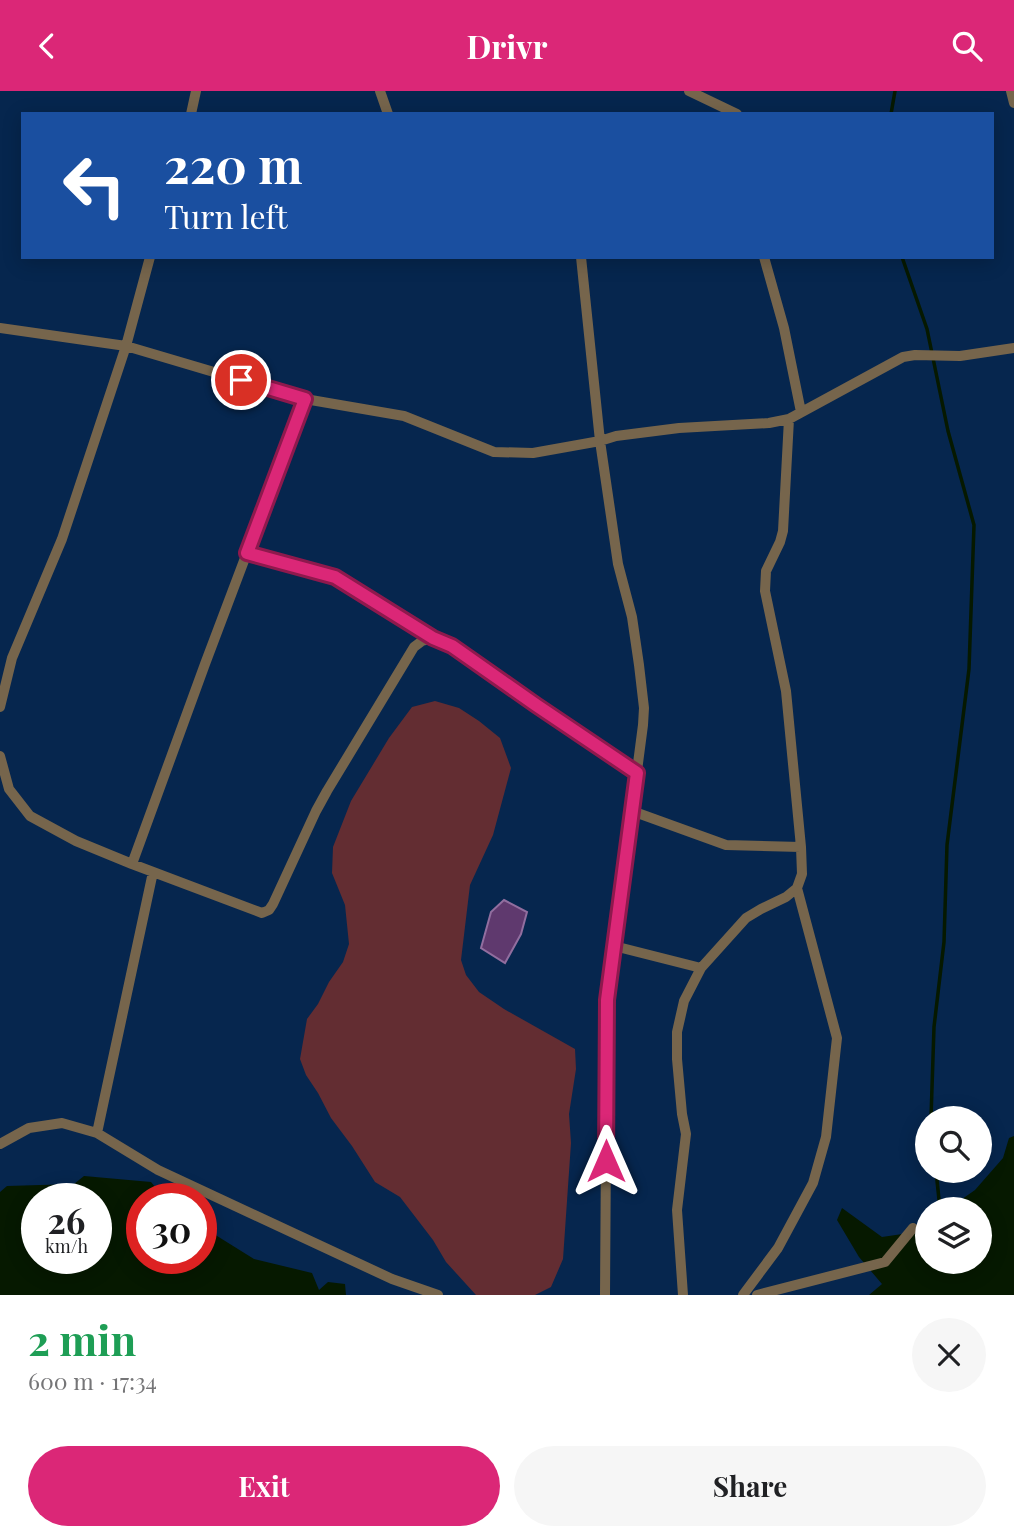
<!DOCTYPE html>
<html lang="en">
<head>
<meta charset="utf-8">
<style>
	:root { --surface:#fff; --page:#f6f6f6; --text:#202124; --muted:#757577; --accent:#db2777 }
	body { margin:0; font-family:"Playfair Display",serif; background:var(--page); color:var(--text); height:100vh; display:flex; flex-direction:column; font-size:26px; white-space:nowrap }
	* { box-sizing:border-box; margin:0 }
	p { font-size:23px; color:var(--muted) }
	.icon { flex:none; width:38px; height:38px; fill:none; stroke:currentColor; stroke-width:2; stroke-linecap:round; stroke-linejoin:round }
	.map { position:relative; height:1204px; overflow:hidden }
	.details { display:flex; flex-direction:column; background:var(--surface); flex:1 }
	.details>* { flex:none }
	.top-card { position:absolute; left:21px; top:21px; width:973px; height:147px; border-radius:0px; box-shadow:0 4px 18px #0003; background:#1a4fa0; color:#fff; overflow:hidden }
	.fabs { position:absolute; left:915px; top:1015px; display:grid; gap:14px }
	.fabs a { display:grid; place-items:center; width:77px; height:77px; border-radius:50%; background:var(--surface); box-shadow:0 4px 18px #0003; font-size:35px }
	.speed { position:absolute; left:21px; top:1092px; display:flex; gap:14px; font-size:35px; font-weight:700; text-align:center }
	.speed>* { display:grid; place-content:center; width:91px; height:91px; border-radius:50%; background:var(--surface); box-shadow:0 4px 18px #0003; line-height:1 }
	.speed small { font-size:18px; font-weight:400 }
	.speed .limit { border:10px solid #d22; background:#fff; color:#111 }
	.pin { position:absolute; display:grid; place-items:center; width:60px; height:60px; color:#fff; margin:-30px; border:4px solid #fff; border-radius:50%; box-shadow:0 2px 7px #0007 }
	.me { position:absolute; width:77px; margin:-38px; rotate:0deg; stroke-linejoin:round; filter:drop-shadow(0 0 5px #0008) }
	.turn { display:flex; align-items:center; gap:24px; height:147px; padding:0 28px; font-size:32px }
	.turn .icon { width:91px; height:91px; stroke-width:2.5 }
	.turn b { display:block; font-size:49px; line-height:60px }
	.round { display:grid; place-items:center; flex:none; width:74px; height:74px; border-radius:37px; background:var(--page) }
	.overview { display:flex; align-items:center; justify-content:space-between; height:119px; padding:0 28px }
	h1 { font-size:42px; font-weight:700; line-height:52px; color:#1e9e55 }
	.primary-button { display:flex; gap:14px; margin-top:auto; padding:14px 28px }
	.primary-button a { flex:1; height:80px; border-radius:42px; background:var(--accent); color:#fff; font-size:28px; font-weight:700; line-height:80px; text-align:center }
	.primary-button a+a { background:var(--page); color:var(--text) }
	header { display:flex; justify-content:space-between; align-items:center; height:91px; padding:0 28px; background:var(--accent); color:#fff; font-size:32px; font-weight:700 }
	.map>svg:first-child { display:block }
	.green { fill:#632d32 }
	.water { fill:#061900; fill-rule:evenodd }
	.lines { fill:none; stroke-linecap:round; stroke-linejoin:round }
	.stream { stroke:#061900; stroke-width:3.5 }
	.building { fill:#5f396e; stroke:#916e9f; stroke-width:2 }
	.minor { stroke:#76654c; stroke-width:10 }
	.route-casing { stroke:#8e194d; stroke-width:18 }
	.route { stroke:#db2777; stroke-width:12 }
</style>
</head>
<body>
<header><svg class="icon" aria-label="back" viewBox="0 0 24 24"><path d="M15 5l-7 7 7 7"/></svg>Drivr<svg class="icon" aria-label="search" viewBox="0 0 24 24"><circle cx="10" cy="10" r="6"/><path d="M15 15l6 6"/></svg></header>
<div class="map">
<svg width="1014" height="1204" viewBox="0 0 1014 1204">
	<rect width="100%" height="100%" fill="#06264e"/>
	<!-- green -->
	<path class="green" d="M435,610L459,617L479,630L500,647L511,677L493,744L470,794L461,869L466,884L479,901L504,918L575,958L576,978L569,1023L571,1052L563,1168L551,1196L535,1204H476L446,1171L433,1149L400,1106L375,1091L352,1055L331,1027L318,1002L306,984L300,968L307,928L318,913L329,891L343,871L349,853L345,814L332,782L333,756L351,710L389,647L412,616Z"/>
	<!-- water -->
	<path class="water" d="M1014,1045V1204H869L882,1193L859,1166L837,1129L842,1117L882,1146L916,1141L927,1133L928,1171H980V1118H948L975,1099L1003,1067L1009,1047Z
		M84,1085L151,1091L165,1108H142V1167H201V1135L254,1168L312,1182L319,1199L328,1191L345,1193L346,1204H0V1101L7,1095L74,1093ZM37,1108H96V1167H37Z"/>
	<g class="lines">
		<!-- stream -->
		<path class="stream" d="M891,23L895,0
			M902,166L927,238L948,340L974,434L969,578L947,754L944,851L934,936L931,1027
			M936,1080L940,1118"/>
	</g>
	<!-- building -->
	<path class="building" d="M504,809L527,821L521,843L505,872L481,857L491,821Z"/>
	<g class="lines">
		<!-- minor -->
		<path class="minor" d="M380,0L388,23
			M689,0L737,23
			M1011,0L1014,12
			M191,23L196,0
			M581,166L600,350L618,473L632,526L639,574L644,617L643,634L607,909L605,1204
			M764,166L784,237L801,321
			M0,237L126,255L305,308L404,325L494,361L533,362L600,350L616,345L679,337L769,332L789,328L903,266L915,264L960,265L1014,257
			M247,462L336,486L433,547
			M0,616L12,567L62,448L126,255L150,166
			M0,665L9,698L30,725L76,750L132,773L262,822L269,819L273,813L316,720L327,700L414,556L422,550L433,547L452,555L536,614L637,682
			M632,720L726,754L801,756
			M132,773L205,573L305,308
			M614,855L701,877
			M97,1042L153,781
			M0,1053L29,1037L62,1032L97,1042L158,1079L392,1188L438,1204
			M683,1204L677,1119L686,1043L682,1023L677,968V941L684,910L701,877L746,827L761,818L786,806L797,797L802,783L801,756L786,600L765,500L766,480L780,451L783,440L789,328
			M743,1204L778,1157L813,1092L826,1046L837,947L797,797
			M757,1204L885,1171L913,1137"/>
	</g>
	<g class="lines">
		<!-- route casing -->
		<g class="route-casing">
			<path id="route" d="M241,289L305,308L247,462L335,486L433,547L452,555L536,614L637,682L607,909L606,1070"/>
		</g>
		<!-- route -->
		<use href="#route" class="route"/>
	</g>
</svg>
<div class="fabs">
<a><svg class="icon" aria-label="search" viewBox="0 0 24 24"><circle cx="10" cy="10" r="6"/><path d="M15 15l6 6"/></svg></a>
<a><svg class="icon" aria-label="layers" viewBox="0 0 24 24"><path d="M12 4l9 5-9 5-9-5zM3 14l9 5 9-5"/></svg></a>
</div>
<div class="speed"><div>26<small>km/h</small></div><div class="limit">30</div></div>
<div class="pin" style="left:241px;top:289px;background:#d93025"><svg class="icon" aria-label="arrive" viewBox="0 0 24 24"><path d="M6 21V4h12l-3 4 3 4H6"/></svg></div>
<svg class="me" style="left:606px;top:1070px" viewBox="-20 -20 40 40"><path d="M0-17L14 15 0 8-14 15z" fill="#db2777" stroke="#fff" stroke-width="4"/></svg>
<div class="top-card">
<div class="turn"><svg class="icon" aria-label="left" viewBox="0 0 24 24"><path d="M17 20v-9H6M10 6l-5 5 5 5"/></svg><div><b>220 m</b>Turn left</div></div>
</div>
</div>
<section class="details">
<div class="overview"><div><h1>2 min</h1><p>600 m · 17:34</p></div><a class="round"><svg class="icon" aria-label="close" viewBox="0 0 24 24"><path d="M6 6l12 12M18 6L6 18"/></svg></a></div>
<div class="primary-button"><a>Exit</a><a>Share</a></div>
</section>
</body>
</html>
